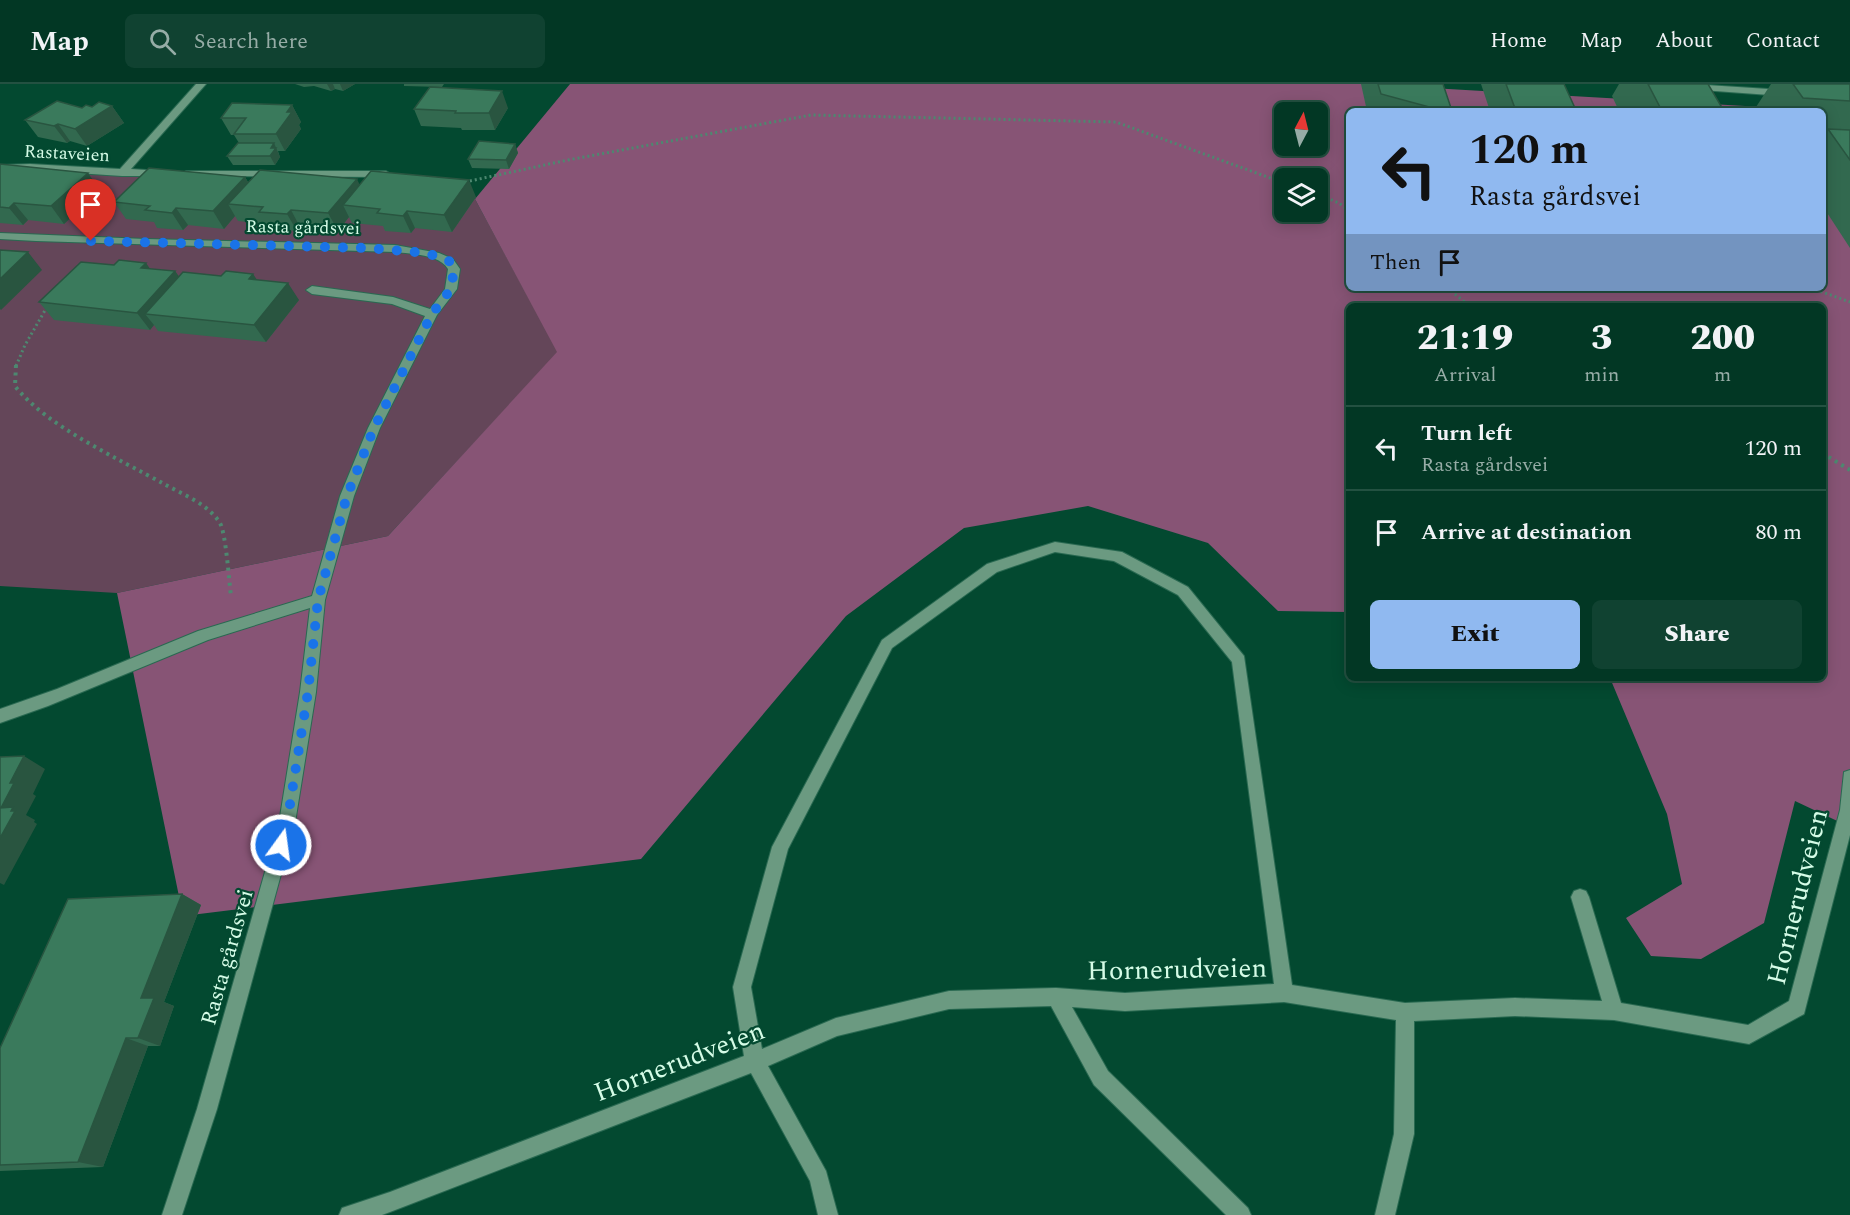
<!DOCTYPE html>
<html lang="en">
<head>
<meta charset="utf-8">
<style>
	:root { --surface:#023724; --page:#104231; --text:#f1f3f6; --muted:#96aca6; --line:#235141; --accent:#90b9f0 }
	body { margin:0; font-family:Spectral,serif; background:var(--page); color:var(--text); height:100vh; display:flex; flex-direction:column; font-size:22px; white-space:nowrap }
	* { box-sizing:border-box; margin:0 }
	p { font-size:20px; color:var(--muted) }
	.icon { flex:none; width:33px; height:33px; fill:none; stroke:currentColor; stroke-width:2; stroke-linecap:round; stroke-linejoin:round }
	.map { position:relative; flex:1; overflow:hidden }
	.side { position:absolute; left:1346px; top:219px; width:480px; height:378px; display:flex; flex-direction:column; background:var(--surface); border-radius:9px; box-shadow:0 3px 15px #0003,0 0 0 2px var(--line) }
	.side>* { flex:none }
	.hud { position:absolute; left:1346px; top:24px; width:480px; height:183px; border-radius:9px; box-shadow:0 3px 15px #0003,0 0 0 2px var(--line); background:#90b9f0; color:#111; overflow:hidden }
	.needle { width:39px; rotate:7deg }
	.controls { position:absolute; left:1274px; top:18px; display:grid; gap:12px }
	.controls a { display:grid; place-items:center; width:54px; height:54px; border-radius:9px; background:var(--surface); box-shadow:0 3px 15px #0003,0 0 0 2px var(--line); font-size:30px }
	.pin { position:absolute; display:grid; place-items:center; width:51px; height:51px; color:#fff; margin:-62px -26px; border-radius:50% 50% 50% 0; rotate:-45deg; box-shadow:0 0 6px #0007 }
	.pin .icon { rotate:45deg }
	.me { position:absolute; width:66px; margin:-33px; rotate:14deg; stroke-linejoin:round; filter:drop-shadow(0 0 4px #0008) }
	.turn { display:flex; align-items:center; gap:21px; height:126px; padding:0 24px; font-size:27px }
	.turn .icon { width:78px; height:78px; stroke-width:2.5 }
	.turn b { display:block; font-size:42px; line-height:51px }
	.then { display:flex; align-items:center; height:57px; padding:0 24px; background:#0003; gap:12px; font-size:22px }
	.eta { display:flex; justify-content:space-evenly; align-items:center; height:102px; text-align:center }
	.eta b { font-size:36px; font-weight:800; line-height:42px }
	.button { display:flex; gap:12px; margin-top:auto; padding:12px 24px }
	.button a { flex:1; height:69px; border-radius:9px; background:var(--accent); color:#111; font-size:24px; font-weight:800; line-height:69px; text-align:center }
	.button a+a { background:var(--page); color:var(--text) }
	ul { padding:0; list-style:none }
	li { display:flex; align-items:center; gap:18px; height:84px; padding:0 24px; border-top:2px solid var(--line) }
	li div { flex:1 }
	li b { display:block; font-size:22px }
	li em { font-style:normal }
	header { display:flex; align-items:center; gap:36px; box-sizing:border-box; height:84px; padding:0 30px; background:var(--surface); border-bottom:2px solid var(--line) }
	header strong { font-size:28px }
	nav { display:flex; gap:33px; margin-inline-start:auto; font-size:21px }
	.search { width:420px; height:54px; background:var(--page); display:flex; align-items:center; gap:15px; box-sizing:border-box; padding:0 21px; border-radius:9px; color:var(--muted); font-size:22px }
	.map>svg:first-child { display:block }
	.green { fill:#644659 }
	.forest { fill:#875475; fill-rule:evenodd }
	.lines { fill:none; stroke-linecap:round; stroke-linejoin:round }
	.minor-casing { stroke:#296951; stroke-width:2 }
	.path-far1 { stroke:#4d8870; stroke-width:3; stroke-dasharray:2 3; stroke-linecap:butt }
	.path { stroke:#4d8870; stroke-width:4; stroke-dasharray:3 4.5; stroke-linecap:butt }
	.minor { fill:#6b9a81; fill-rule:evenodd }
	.wall { fill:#32694f }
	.shaded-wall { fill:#295540 }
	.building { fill:#3a7a5c; stroke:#295540; stroke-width:1.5 }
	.route { stroke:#1a73e8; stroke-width:10; stroke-dasharray:0 18 }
	.labels { text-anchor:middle; stroke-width:4.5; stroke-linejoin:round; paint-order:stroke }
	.far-street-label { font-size:18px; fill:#d5fce7; stroke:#034930 }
	.street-label { font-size:22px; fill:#d5fce7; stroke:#034930 }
	.near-street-label { font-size:27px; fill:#d5fce7; stroke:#034930 }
</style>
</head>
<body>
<header>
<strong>Map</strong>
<div class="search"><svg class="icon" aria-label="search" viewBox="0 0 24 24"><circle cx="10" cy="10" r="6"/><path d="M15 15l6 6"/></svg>Search here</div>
<nav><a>Home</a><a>Map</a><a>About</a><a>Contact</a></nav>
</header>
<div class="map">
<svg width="1850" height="1131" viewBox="0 0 1850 1131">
	<rect width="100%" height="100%" fill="#034930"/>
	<!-- green -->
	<path class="green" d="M0,87L122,89L475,115L558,268L388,452L117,509L0,502Z"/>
	<!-- forest -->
	<path class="forest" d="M570,0H1362L1850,28V743L1795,717L1764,839L1701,875L1651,872L1626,834L1682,800L1667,730L1610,594H1822V222H1348V528L1278,527L1208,459L1088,422L964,444L846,532L641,775L183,832L117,509L388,452L557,268L475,115ZM1348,27H1822V204H1348ZM1284,28H1317V62H1284ZM1284,94H1317V128H1284Z"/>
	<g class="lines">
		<!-- minor casing -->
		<g class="minor-casing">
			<path id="minor" d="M196,0H206L131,85L162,87L167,90L166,92H122L30,86L0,87V81L30,80L120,85Z
				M1691,0L1784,6L1789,9L1784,12L1688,5L1686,3Z
				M186,87H386L391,90L386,93L182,92L181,90Z
				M0,149L146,155L395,161L439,169L453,175L460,185L457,205L437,231L380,344L354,412L325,516L316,608L295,739L217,1025L182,1131H162L197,1025L279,739L300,608L310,524L208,556L48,622L0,639V625L57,605L198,547L312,512L340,412L368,344L425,232L392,220L312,210L306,206L312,202L393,213L430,225L445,205L448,185C439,170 411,170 395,168L36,157L0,155Z
				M1055,458L1122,468L1188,503L1244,572L1292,901L1405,919L1515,914L1602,917L1571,813L1574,807L1580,805L1586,807L1589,813L1621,919L1748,941L1789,917L1840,726L1844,688L1850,686V751L1804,930L1749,960L1614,936L1515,932L1414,937V1050L1395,1131H1375L1394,1050L1396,936L1284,918L1125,927L1072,923L1108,987L1248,1124L1251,1131H1226L1094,1001L1051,922L949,925L837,952L768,982L826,1087L838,1131H818L810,1097L751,989L390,1128L382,1131H339L342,1124L390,1108L744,972L733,903L772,763L882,556L987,480ZM1055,468L1114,477L1178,511L1232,578L1274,900L1125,909L1056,904L949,907L836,934L762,965L751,903L788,765L892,564L997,488Z"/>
		</g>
		<!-- path-far1 -->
		<path class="path-far1" d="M465,98L568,76L811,31L1116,38L1284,99
			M1317,110L1339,119L1348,126
			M109,129L117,115
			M1447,204L1470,222
			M1811,204L1850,218
			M16,282L25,261L47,223"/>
		<!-- path -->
		<path class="path" d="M16,281L15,302C46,342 119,375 164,400C184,411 208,420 220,439C226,450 229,497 231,512
			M1822,369L1850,386"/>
		<!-- minor -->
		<use href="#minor" class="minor"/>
	</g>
	<!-- wall -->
	<path class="wall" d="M295,0H355L343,7L335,5L331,7L314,2L304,3Z
		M404,0H444L442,3L404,2Z
		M1361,0H1443L1452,27H1367Z
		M1481,0H1564L1575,24L1582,27H1490Z
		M1619,0H1708L1724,27H1619L1612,12Z
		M1771,0H1850V164L1822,121V27H1759L1756,23Z
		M292,21L301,38L299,41L301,45L285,67H278L280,73L275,81H233L227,72L239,59L234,51H231L221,34Z
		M112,22L124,39L87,62L70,57L67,59L38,53L25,36L82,24Z
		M508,24L495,46H462L461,44L421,42L414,25Z
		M515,60L518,69L509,85L472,84L468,75Z
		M0,80L100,106L64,140L28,136L23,141L0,139Z
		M245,93L248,98L360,101L476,113L452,148L415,144L411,149L385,147L383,142L352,139L349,133L338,147L300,143L297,147L270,145L266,140L238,137L235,132L224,145L188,141L183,146L157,144L154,138L126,135L114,118Z
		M150,185L175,187L179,193L257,196L299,216L266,258L158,247L154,241L150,246L54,236L39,218Z
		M182,810L201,821L164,918L174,922L160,962H148L103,1083L0,1087V964Z"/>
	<!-- shaded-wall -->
	<path class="shaded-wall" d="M327,0H333L335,5L331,7Z
		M340,0H355L343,7Z
		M502,7L508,24L495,46L489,29Z
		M292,21L301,38L299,41L301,45L285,67L276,50L287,28Z
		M112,22L124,39L87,62L75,45Z
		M58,40L70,57L67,59L54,42Z
		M274,59L280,73L275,81L270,72L271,64Z
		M515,60L518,69L509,85L506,76Z
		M88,89L100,106L64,140L51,122Z
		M245,93L255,110L228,120L235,132L224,145L213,127Z
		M357,95L365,112L343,121L349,133L338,147L328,129Z
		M469,96L476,113L452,148L444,131Z
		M14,119L28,136L23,141L9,124Z
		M176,124L188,141L183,146L172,129Z
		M291,126L300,143L297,147L287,130Z
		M407,127L415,144L411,149L403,132Z
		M28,168L42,186L1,226L0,225V195Z
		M146,179L158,196L141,184Z
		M175,187L188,205L145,230L154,241L150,246L137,229Z
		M253,190L265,207L249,195Z
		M288,199L299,216L266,258L254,241Z
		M24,672L45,685L33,710L36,712L26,731L35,736L34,738L37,740L4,801L0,799V754L1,724L10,699Z
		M182,810L201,821L164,918L174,922L160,962L138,954L141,914Z
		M126,954L148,962L103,1083L78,1078Z"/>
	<!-- building -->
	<path class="building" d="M1378,0H1443L1452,27H1444L1381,10Z
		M1506,0H1564L1575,24H1581L1582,27H1516Z
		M1648,0H1708L1724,27H1662Z
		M1793,0H1850V17L1803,14Z
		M430,3L502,7L489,29H455L456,27L414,25Z
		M57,17L82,24L86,21L92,23L99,18L112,22L75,45L58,40L54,42L25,36Z
		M232,19L292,21L287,28H292L276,50H234L246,34H221Z
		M1828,45L1850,46V76Z
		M479,57L515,60L506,76L468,75Z
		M238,59H274L271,64H276L270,72H227Z
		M0,80L88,89L51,122L14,119L9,124L0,123Z
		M149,84L245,93L213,127L176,124L172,129L145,126L150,122L114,118Z
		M260,86L357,95L328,129L291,126L287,130L259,128L263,123L228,120Z
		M371,87L469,96L444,131L407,127L403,132L377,129L380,125L343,121Z
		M0,166L28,168L0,195Z
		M119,176L146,179L141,184L175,187L137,229L39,218L81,178L114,181Z
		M226,187L253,190L249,195L288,199L254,241L145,230L183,188L221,192Z
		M24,672L10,699H14L1,724L13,723L11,727H15L0,754V673Z
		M182,810L141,914H154L138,954H126L78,1078L0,1081V964L68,815Z"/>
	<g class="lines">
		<!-- route -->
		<path class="route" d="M91,157L366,164L427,169L449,177L454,185L451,205L432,230L374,344L347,412L318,516L308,608L287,739L281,761"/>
	</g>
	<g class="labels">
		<!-- far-street labels -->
		<g class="far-street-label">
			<text transform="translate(67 69) rotate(3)" y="6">Rastaveien</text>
			<text transform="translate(303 143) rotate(1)" y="6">Rasta gårdsvei</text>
		</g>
		<!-- street labels -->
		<g class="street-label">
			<text transform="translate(226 873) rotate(-74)" y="8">Rasta gårdsvei</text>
		</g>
		<!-- near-street labels -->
		<g class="near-street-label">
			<text transform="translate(1797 813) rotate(-76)" y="9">Hornerudveien</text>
			<text transform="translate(1177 885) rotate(-1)" y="9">Hornerudveien</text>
			<text transform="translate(679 977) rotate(-21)" y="9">Hornerudveien</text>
		</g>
	</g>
</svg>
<div class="controls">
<a><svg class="needle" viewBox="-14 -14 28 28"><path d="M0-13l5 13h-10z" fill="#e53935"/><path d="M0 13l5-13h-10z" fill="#96aca6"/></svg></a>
<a><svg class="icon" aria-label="layers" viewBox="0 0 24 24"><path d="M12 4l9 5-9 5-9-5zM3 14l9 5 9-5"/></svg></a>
</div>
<div class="pin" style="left:91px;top:157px;background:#d93025"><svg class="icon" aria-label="arrive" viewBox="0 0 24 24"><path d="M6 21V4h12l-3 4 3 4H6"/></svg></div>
<svg class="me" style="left:281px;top:761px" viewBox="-20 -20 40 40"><circle r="17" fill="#1a73e8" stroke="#fff" stroke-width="3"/><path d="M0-11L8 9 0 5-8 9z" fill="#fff"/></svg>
<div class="hud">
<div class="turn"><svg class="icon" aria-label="left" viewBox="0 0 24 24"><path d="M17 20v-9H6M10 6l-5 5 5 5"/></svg><div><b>120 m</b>Rasta gårdsvei</div></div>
<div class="then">Then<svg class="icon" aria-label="arrive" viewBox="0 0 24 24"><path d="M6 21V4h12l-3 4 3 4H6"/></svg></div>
</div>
<section class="side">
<div class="eta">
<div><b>21:19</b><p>Arrival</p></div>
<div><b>3</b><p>min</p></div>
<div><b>200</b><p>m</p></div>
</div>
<ul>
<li><svg class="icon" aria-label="left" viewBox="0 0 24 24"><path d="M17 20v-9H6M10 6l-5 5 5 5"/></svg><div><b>Turn left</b><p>Rasta gårdsvei</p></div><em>120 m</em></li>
<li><svg class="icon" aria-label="arrive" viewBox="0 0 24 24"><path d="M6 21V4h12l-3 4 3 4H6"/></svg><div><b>Arrive at destination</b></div><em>80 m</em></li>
</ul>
<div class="button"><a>Exit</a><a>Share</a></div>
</section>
</div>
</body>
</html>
